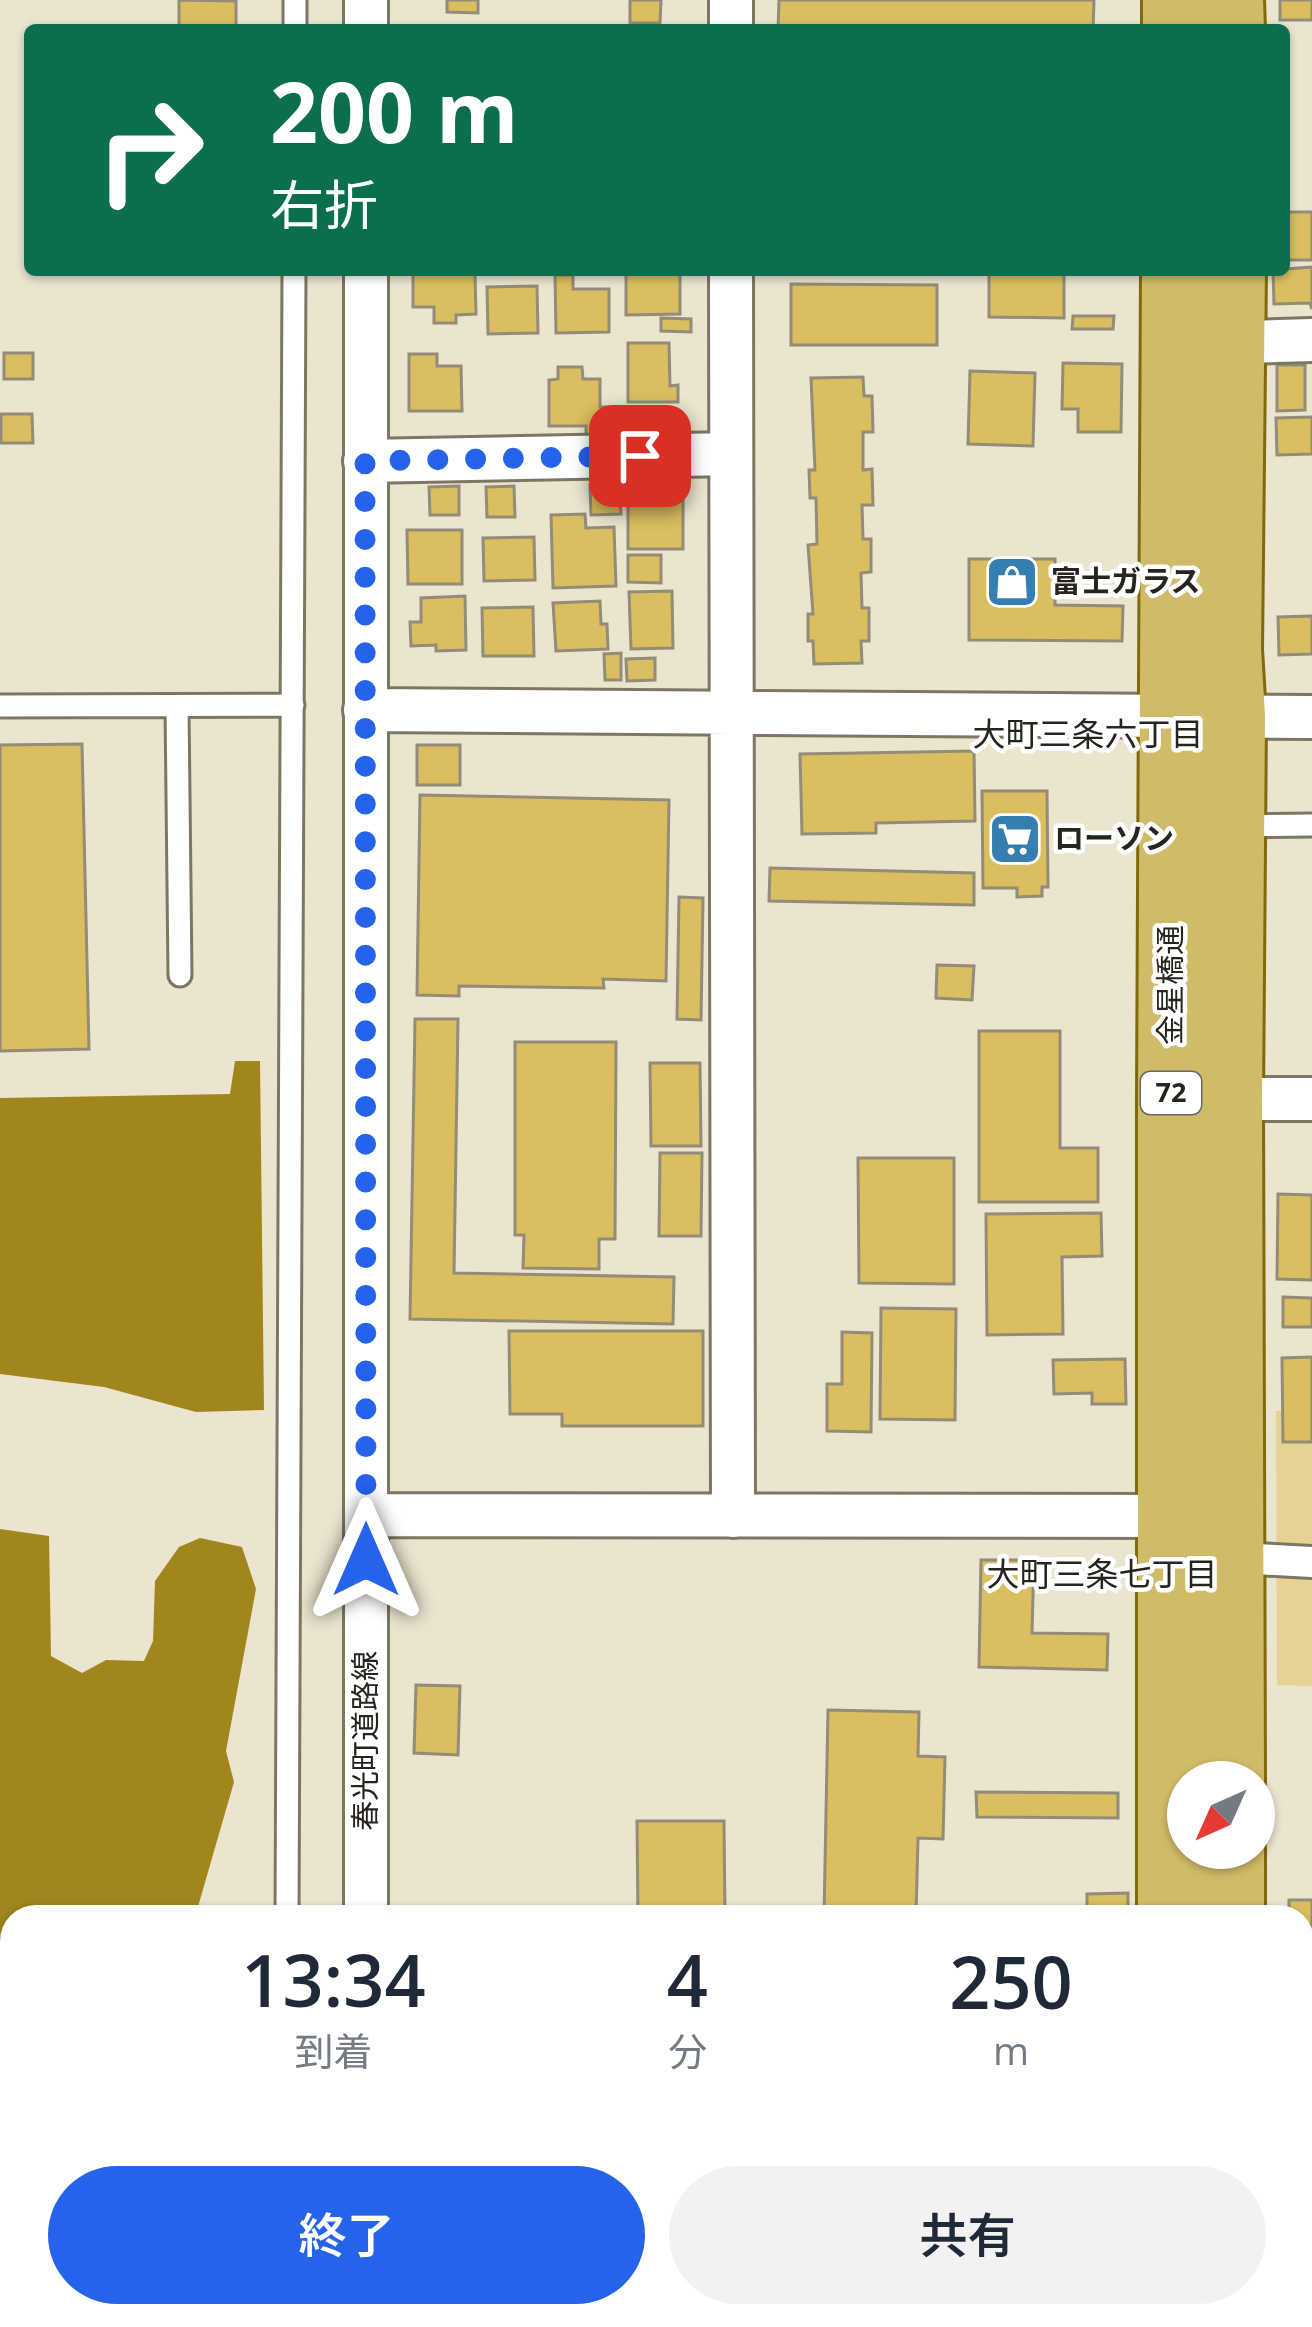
<!DOCTYPE html>
<html lang="ja">
<head>
<meta charset="utf-8">
<style>
	:root { --surface:#fff; --page:#f2f2f3; --text:#1f2937; --muted:#747a83; --accent:#2563eb }
	body { margin:0; font-family:"Open Sans","Noto Sans JP",sans-serif; background:var(--page); color:var(--text); height:100vh; display:flex; flex-direction:column; font-size:45px; white-space:nowrap }
	* { box-sizing:border-box; margin:0 }
	p { font-size:39px; color:var(--muted) }
	.icon { flex:none; width:66px; height:66px; fill:none; stroke:currentColor; stroke-width:2; stroke-linecap:round; stroke-linejoin:round }
	.map { position:relative; flex:1; overflow:hidden }
	.details { position:absolute; left:0px; top:1905px; width:1314px; height:423px; display:flex; flex-direction:column; background:var(--surface); border-radius:36px 36px 0 0; box-shadow:0 3px 9px #0004 }
	.details>* { flex:none }
	.hud { position:absolute; left:24px; top:24px; width:1266px; height:252px; border-radius:12px; box-shadow:0 3px 9px #0004; background:#0b6e4f; color:#fff; overflow:hidden }
	.needle { width:78px; rotate:225deg }
	.buttons { position:absolute; left:1167px; top:1761px; display:grid; gap:24px }
	.buttons a { display:grid; place-items:center; width:108px; height:108px; border-radius:50%; background:var(--surface); box-shadow:0 3px 9px #0004; font-size:60px }
	.pin { position:absolute; display:grid; place-items:center; width:102px; height:102px; color:#fff; margin:-51px; border-radius:24px; box-shadow:0 6px 18px #0006 }
	.me { position:absolute; width:132px; margin:-66px; rotate:0deg; stroke-linejoin:round; filter:drop-shadow(0 0 9px #0008) }
	.turn { display:flex; align-items:center; gap:42px; height:252px; padding:0 48px; font-size:54px }
	.turn .icon { width:156px; height:156px; stroke-width:2.5 }
	.turn b { display:block; font-size:84px; line-height:102px }
	.eta { display:flex; justify-content:space-evenly; align-items:center; height:204px; text-align:center }
	.eta b { font-size:72px; font-weight:600; line-height:84px }
	.primary-button { display:flex; gap:24px; margin-top:auto; padding:24px 48px }
	.primary-button a { flex:1; height:138px; border-radius:72px; background:var(--accent); color:#fff; font-size:48px; font-weight:600; line-height:138px; text-align:center }
	.primary-button a+a { background:var(--page); color:var(--text) }
	.map>svg:first-child { display:block }
	.green { fill:#e6d295 }
	.water { fill:#a1851d }
	.lines { fill:none; stroke-linecap:round; stroke-linejoin:round }
	.stream { stroke:#a1851d; stroke-width:12 }
	.building { fill:#dbbe5f; stroke:#928c78; stroke-width:3 }
	.service-casing { stroke:#7c7663; stroke-width:27 }
	.pedestrian-casing { stroke:#7c7663; stroke-width:36 }
	.minor-casing { stroke:#7c7663; stroke-width:48 }
	.primary-casing { stroke:#806a0c; stroke-width:72 }
	.service { stroke:#fff; stroke-width:21 }
	.pedestrian { stroke:#fff; stroke-width:30 }
	.minor { stroke:#fff; stroke-width:42 }
	.primary { stroke:#d0bc68; stroke-width:66 }
	.route { stroke:#2563eb; stroke-width:21; stroke-dasharray:0 37.8 }
	.labels { text-anchor:middle; stroke-width:9; stroke-linejoin:round; paint-order:stroke }
	.shield { fill:#fff; stroke:#676660; stroke-width:3 }
	.shield-label { font-size:27px; font-weight:bold; fill:#26241c }
	.poi-label { font-size:30px; font-weight:bold; fill:#26241c; stroke:#fff; text-anchor:start }
	.street-label { font-size:30px; fill:#26241c; stroke:#fff }
	.neighbourhood-label { font-size:33px; fill:#26241c; stroke:#fff }
</style>
</head>
<body>
<div class="map">
<svg width="1312" height="2327" viewBox="0 0 1312 2327">
	<rect width="100%" height="100%" fill="#ebe4cf"/>
	<!-- green -->
	<path class="green" d="M1276,1411H1312V1686L1277,1685Z"/>
	<!-- water -->
	<path class="water" d="M235,1061H260L264,1410L196,1412L104,1387L0,1374V1098L230,1094Z
		M0,1529L49,1536L51,1656L82,1673L106,1660L144,1661L153,1641L155,1581L179,1547L200,1538L242,1547L256,1589L226,1751L234,1782L195,1917H12V2210L0,2214Z"/>
	<g class="lines">
		<!-- stream -->
		<path class="stream" d="M245,2316L252,2327"/>
	</g>
	<!-- building -->
	<path class="building" d="M179,0L236,1V30L179,29Z
		M447,0H478V13L447,12Z
		M630,0H661L660,23H630Z
		M779,0H1094L1093,30H778Z
		M1280,0H1312V20H1280Z
		M1284,212H1312V260H1284Z
		M1312,267V309L1310,303L1274,304L1273,270Z
		M413,270H457V274H475L476,314L456,315V323H434V307H413Z
		M626,270H680V314L626,315Z
		M989,270H1064V318L989,317Z
		M555,275H573V289H609V332L556,333Z
		M791,284L937,285V345H791Z
		M537,286L538,333L488,334L487,287Z
		M1073,316H1114L1113,329H1072Z
		M661,318L691,319V332L661,331Z
		M628,343H669L670,386L678,385V402H628Z
		M4,353H33V379H4Z
		M409,354H437V366H461L462,411H409Z
		M1063,363L1122,364L1121,432H1078V409H1062Z
		M1277,365H1305V410L1277,411Z
		M558,367H582L583,379H600V407H615V435H586V426H549V380L558,379Z
		M970,371L1035,373L1033,446L968,444Z
		M863,377L864,396H872L873,432H863V470L872,469L873,505H862L863,539H871V572L861,573L862,608H869V641H861L862,663L814,664L813,641H808V614H813L808,545L817,544L816,498H810L809,470H815L811,378Z
		M641,407L642,432L624,433L623,408Z
		M1,414H32L33,443H1Z
		M1312,417V454L1277,455L1276,418Z
		M619,484L621,514L591,515L590,485Z
		M459,486V515H430L429,487Z
		M514,486L515,517H487L486,487Z
		M628,487H683V549H628Z
		M585,514L586,528L614,527L616,586L553,588L551,515Z
		M407,530H462V584H408Z
		M534,537L535,580L484,581L483,538Z
		M628,555H661V583L628,582Z
		M969,559H1055V605L1123,606L1122,641L969,640Z
		M672,591L673,648L631,649L629,592Z
		M465,596L466,650L436,651V645L411,646L410,622H421V598Z
		M600,601L601,624H607L608,649L556,651L553,603Z
		M533,607L534,656H483L482,608Z
		M1312,616V654L1279,655L1278,617Z
		M621,653V680H605L604,654Z
		M655,658V680L627,681L626,659Z
		M82,744L89,1049L0,1051V745Z
		M417,745H460V785H417Z
		M974,751L975,821L876,823V833L802,834L800,754Z
		M982,791H1047L1048,887H1042V896L1017,897V888H983Z
		M420,795L669,800L666,981L603,979L604,988L459,986V996L417,995Z
		M770,868L974,873V905L769,901Z
		M679,897L703,898L701,1020L677,1019Z
		M937,965L974,966L972,1000L936,998Z
		M415,1019H458L454,1273L674,1277L673,1324L410,1319Z
		M979,1031H1060V1148H1098V1202H979Z
		M515,1042H616L615,1239H599V1269L523,1268L524,1235H515Z
		M650,1063H700L701,1146H651Z
		M660,1153H702L701,1236H659Z
		M858,1158H954V1284L859,1283Z
		M1278,1194L1312,1195V1280L1277,1279Z
		M1101,1213L1102,1256L1062,1257L1063,1334L987,1335L986,1214Z
		M1283,1297L1312,1298V1327H1283Z
		M881,1308L956,1309L955,1420L880,1419Z
		M509,1331H703V1426H562V1414H510Z
		M842,1332L872,1333L871,1432L827,1431V1384H842Z
		M1312,1357V1442H1283L1282,1358Z
		M1125,1359L1126,1404H1092V1393L1054,1394L1053,1360Z
		M981,1560H1034L1032,1633L1108,1634L1107,1670L979,1667Z
		M416,1685L460,1686L458,1755L414,1753Z
		M828,1710L919,1712L918,1756L945,1757L943,1839L918,1838L916,1917H824Z
		M976,1792L1118,1793V1818L977,1817Z
		M637,1821H724L725,1917H638Z
		M1128,1893V1917H1087V1894Z
		M1289,1900H1312V1991L1302,1990V1917H1289Z
		M1302,2045H1312V2146H1302Z
		M980,2316H1044V2323L980,2322Z"/>
	<g class="lines">
		<!-- service casing -->
		<g class="service-casing">
			<path id="service" d="M295,30V0
				M0,706L293,705
				M177,706L180,975
				M1237,826L1312,825
				M287,1917L294,270
				M0,2302L12,2308
				M26,2316L46,2327
				M277,2327V2316"/>
		</g>
		<!-- pedestrian casing -->
		<g class="pedestrian-casing">
			<path id="pedestrian" d="M1255,1559L1312,1562"/>
		</g>
		<!-- minor casing -->
		<g class="minor-casing">
			<path id="minor" d="M366,30V0
				M731,30V0
				M366,270V1917
				M731,270L733,1516
				M1211,343L1312,340
				M365,461L731,454
				M365,710L1312,717
				M1205,1099H1312
				M366,1515L1193,1516
				M367,2316V2327"/>
		</g>
		<!-- primary casing -->
		<g class="primary-casing">
			<path id="primary" d="M1230,0L1231,30
				M1176,30V0
				M1231,1782L1229,1099L1232,717L1228,650L1232,270
				M1171,1917V1099L1175,270
				M1231,1917V1848
				M1173,2316V2327
				M1235,2316V2327"/>
		</g>
		<!-- service -->
		<use href="#service" class="service"/>
		<!-- pedestrian -->
		<use href="#pedestrian" class="pedestrian"/>
		<!-- minor -->
		<use href="#minor" class="minor"/>
		<!-- primary -->
		<use href="#primary" class="primary"/>
	</g>
	<g class="lines">
		<!-- route -->
		<path class="route" d="M366,1560L365,461L640,456"/>
	</g>
	<!-- icons -->
	<defs>
		<g id="shop-square" transform="scale(2.7)"><rect x="-9" y="-9" width="18" height="18" rx="4" fill="#347eb2" stroke="#fff"/><path d="M-5-2.5h2.3a2.7 3.5 0 0 1 5.4 0H5L5.5 6h-11ZM-1.5-2.5h3a1.5 2.3 0 0 0-3 0Z" fill="#fff"/></g>
		<g id="supermarket-square" transform="scale(2.7)"><rect x="-9" y="-9" width="18" height="18" rx="4" fill="#347eb2" stroke="#fff"/><path d="M-6-5.5h2.5l.6 2H6L4.5 2H-2.5L-4.4-4H-6ZM-1.5 3.2a1.3 1.3 0 1 0 .1 0ZM3 3.2a1.3 1.3 0 1 0 .1 0Z" fill="#fff"/></g>
	</defs>
	<g fill-rule="evenodd">
		<use href="#shop-square" x="1012" y="582"/>
		<use href="#supermarket-square" x="1015" y="839"/>
	</g>
	<g class="labels">
		<!-- shield labels -->
		<rect class="shield" x="1141" y="1072" width="60" height="42" rx="9"/>
		<g class="shield-label">
			<text x="1171" y="1102">72</text>
		</g>
		<!-- poi labels -->
		<g class="poi-label">
			<text x="1051" y="592">富士ガラス</text>
			<text x="1054" y="849">ローソン</text>
		</g>
		<!-- street labels -->
		<g class="street-label">
			<text transform="translate(1171 985) rotate(-90)" y="10">金星橋通</text>
			<text transform="translate(366 1741) rotate(-90)" y="10">春光町道路線</text>
		</g>
		<!-- neighbourhood labels -->
		<g class="neighbourhood-label">
			<text x="1088" y="746">大町三条六丁目</text>
			<text x="1102" y="1586">大町三条七丁目</text>
		</g>
	</g>
</svg>
<div class="buttons">
<a><svg class="needle" viewBox="-14 -14 28 28"><path d="M0-13l5 13h-10z" fill="#e53935"/><path d="M0 13l5-13h-10z" fill="#747a83"/></svg></a>
</div>
<div class="pin" style="left:640px;top:456px;background:#d93025"><svg class="icon" aria-label="arrive" viewBox="0 0 24 24"><path d="M6 21V4h12l-3 4 3 4H6"/></svg></div>
<svg class="me" style="left:366px;top:1560px" viewBox="-20 -20 40 40"><path d="M0-17L14 15 0 8-14 15z" fill="#2563eb" stroke="#fff" stroke-width="4"/></svg>
<div class="hud">
<div class="turn"><svg class="icon" aria-label="right" viewBox="0 0 24 24"><path d="M7 20v-9h11M14 6l5 5-5 5"/></svg><div><b>200 m</b>右折</div></div>
</div>
<section class="details">
<div class="eta">
<div><b>13:34</b><p>到着</p></div>
<div><b>4</b><p>分</p></div>
<div><b>250</b><p>m</p></div>
</div>
<div class="primary-button"><a>終了</a><a>共有</a></div>
</section>
</div>
</body>
</html>
